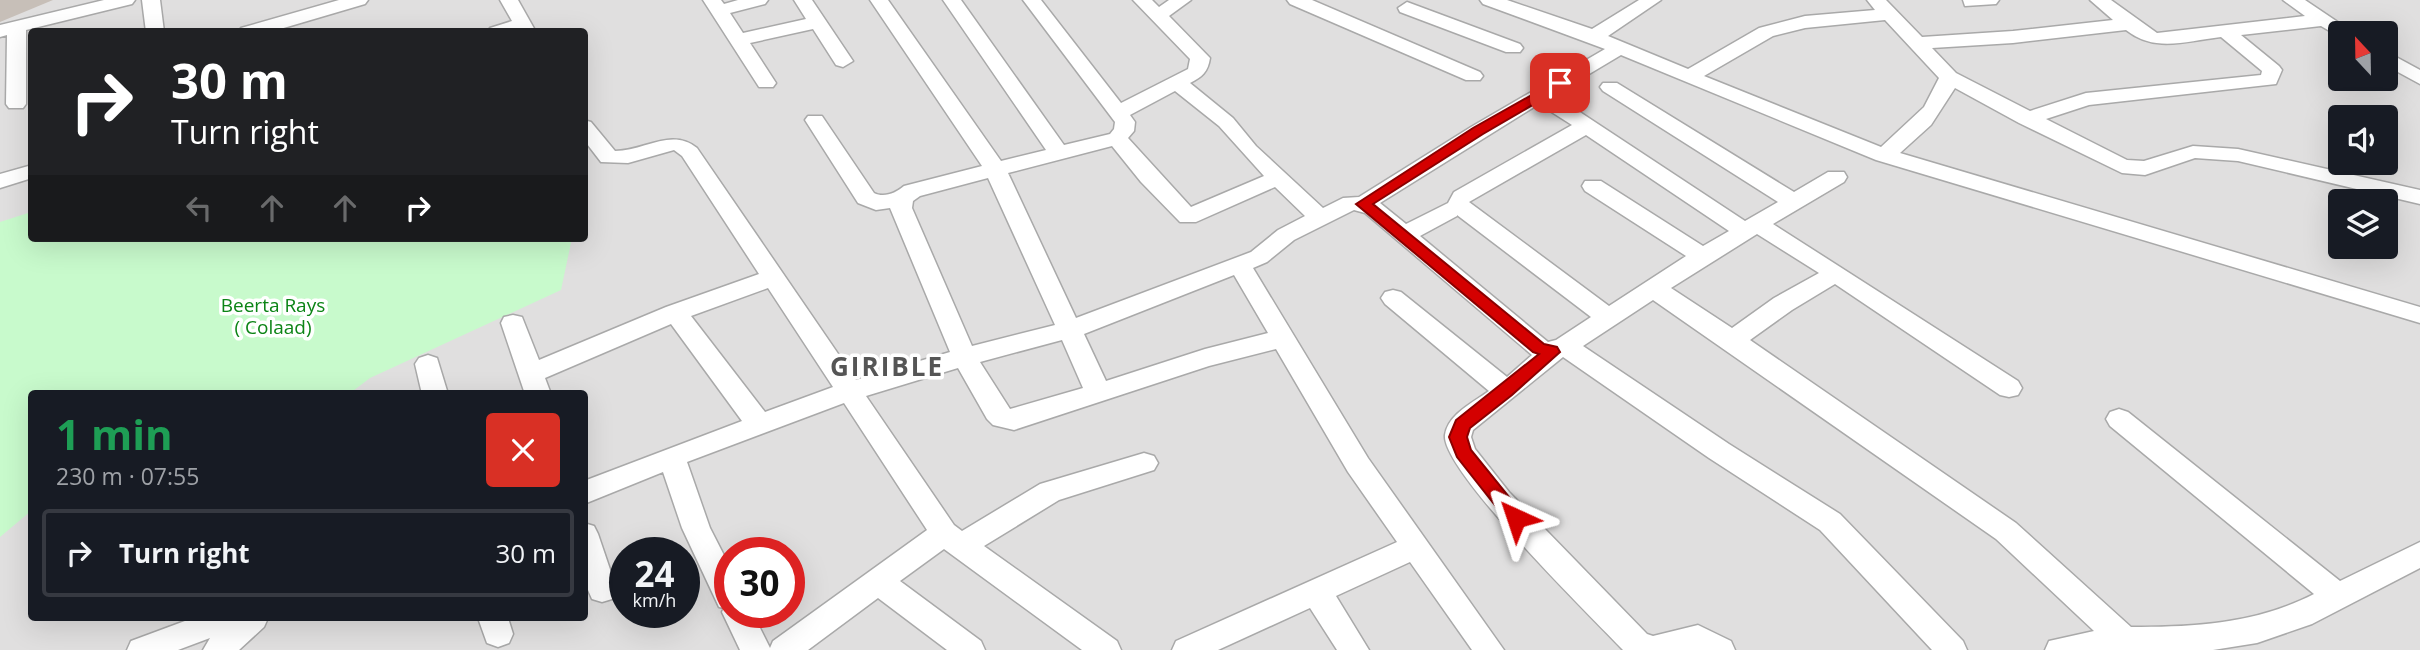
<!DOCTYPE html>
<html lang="en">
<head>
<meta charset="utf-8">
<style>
	:root { --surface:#171b24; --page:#242831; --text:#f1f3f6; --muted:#9ea1a6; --line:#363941 }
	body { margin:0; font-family:"Open Sans",sans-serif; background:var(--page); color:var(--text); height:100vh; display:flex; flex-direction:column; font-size:26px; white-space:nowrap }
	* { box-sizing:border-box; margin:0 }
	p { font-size:23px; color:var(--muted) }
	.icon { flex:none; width:38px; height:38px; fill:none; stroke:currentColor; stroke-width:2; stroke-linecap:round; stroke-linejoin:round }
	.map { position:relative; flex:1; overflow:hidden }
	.side { position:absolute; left:28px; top:390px; width:560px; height:231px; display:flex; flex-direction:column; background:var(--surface); border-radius:7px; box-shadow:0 7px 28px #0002 }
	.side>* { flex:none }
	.hud { position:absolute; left:28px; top:28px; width:560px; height:214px; border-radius:7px; box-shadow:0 7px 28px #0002; background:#202124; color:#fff; overflow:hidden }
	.needle { width:46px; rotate:338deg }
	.fabs { position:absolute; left:2328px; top:21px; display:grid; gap:14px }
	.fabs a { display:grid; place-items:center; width:70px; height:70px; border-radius:7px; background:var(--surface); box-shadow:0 7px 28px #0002; font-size:35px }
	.speed { position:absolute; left:609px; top:537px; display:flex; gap:14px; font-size:35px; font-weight:700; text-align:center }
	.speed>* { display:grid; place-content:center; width:91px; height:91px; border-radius:50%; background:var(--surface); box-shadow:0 7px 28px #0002; line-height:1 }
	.speed small { font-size:18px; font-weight:400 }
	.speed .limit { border:10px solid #d22; background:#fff; color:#111 }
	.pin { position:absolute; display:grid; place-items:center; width:60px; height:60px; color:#fff; margin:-30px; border-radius:14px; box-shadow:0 4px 10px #0006 }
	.me { position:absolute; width:77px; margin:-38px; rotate:318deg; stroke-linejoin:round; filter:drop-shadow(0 0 5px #0008) }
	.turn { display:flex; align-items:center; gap:24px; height:147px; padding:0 28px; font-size:32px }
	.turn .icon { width:91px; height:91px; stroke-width:2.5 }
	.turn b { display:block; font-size:49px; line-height:60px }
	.lanes { display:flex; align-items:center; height:66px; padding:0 28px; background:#0003; justify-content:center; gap:35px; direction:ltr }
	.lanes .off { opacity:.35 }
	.round { display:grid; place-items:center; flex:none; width:74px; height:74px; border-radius:7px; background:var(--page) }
	.overview { display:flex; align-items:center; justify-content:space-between; height:119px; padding:0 28px }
	h1 { font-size:42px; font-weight:700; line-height:52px; color:#1e9e55 }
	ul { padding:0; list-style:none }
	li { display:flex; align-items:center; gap:21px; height:88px; margin:0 14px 10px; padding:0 14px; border:4px solid var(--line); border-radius:7px }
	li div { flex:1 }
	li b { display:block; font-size:26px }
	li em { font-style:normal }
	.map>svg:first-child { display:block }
	.residential { fill:#e0dfdf; fill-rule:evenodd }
	.park { fill:#c8facc }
	.building { fill:#c7bfb8 }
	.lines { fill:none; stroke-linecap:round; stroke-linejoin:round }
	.minor-casing { stroke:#a9a9a9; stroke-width:3 }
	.minor { fill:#fff; fill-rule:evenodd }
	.route { fill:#d40000; stroke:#8a0000; stroke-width:2 }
	.labels { text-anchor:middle; stroke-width:7; stroke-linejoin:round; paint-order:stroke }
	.park-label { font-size:19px; fill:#0c8416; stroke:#fff }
	.district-label { font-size:26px; font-weight:bold; letter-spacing:2px; fill:#555; stroke:#fff }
</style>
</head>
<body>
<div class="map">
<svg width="2420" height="650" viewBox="0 0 2420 650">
	<rect width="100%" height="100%" fill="#f2efe9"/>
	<!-- residential -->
	<path class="residential" d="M0,0H2420V650H0ZM32,32H584V238H32ZM2340,33H2385V79H2340ZM2340,117H2385V163H2340ZM2340,201H2385V247H2340ZM32,394H584V618H32ZM625,553H684V612H625ZM730,553H789V612H730Z"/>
	<!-- park -->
	<path class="park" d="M31,212L32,238H572L561,290L370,378L349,394H32L31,511L0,537V222Z"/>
	<!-- building -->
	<path class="building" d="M0,0H53L0,22Z"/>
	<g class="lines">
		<!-- minor casing -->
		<g class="minor-casing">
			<path id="minor" d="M104,0H135L132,4L26,30V104L23,108H9L6,104L7,35L0,37V25Z
				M142,0H160L164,32H146Z
				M339,0H368L365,4L270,32H239L241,28Z
				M500,0H518L536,32H488L490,28L512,21Z
				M703,0H721L724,4L738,0H768L765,4L730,13L743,33L806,19L794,0H812L853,61L843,67L836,65L813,29L750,43L776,83L773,87H759Z
				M870,0H888L1001,161L1046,150L943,0H961L1064,145L1110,134L1114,129L1115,122L1023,0H1041L1121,103L1188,69L1190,59L1133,0H1152L1159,7L1169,0H1191L1169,16L1210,58C1208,72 1202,77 1190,83L1233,118L1256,146L1323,208L1343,198L1359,197L1471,127L1605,49L1483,4L1480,0H1507L1592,29L1639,0H1661L1608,36L1688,69L1759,28L1805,16L1875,10L1867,0H1886L1922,37L2013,31L2113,20L2090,0H2111L2157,33L2305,16L2283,0H2305L2354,33H2340V37L2321,26L2241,35L2279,66L2282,70L2276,84L2089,105L2046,119L2127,160L2144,161L2193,146L2238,149L2420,190V204L2238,161L2195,158L2145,175L2122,173L2019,123L1955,88L1931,125L1900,153L2420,307V323L1876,160L1621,55L1554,95L1745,221L1778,202L1603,91L1600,87L1603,83H1617L1794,192L1828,172H1844L1847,177L1844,182L1773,224L2018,381L2022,388L2018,395L2009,397L2000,395L1835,284L1792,310L1750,340L2016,523L2131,627C2195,627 2255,624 2314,594L2110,426L2106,419L2110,412L2119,409L2128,412L2340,581L2420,542V568L2312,624L2257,643L2213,650H2045L2049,641L2094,631L1996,539L1653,300L1583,346L1729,444L1840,514L1963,641L1967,650H1932L1820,530L1709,458L1563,357L1473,430L1471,437L1475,449L1509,492L1647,634L1653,636L1698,625L1731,641L1735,650H1623C1593,618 1441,470 1445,435C1448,414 1474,402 1489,391L1385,304L1381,298L1385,292L1393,290L1401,292L1507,377L1532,355L1365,213L1354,210L1294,240L1267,262L1253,268L1368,458L1504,650H1472L1410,562L1336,596L1369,650H1337L1310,608L1218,650H1172L1176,641L1397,542L1348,472L1276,349L1209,366L1014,430L993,425L987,419L958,368L866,396L954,525L962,531L1040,484L1144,453L1154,456L1158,463L1154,470L1059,500L984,546L1117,641L1121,650H1082L944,549L900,581L981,641L985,650H947L878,598L808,650H740L722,612L724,608L719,607L682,528L663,472L584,504V481L742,421L671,324L545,378L551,394H525L501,323L504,317L513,315L522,317L539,360L666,307L759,274L682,156L674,150L628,163L601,162L584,140V120L591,122L615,151C644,151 672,127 697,148L856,380L950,352L890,208L876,210L858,203L805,120L808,116H822L874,193C884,198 896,193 904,186L982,166ZM1885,20L1939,78L1924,107L1881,147L1704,76L1773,36L1805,28ZM2126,30C2155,53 2186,41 2221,37L2262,71L2261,75L2086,93L2030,111L1956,73L1932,48L2013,43ZM1175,91L1219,126L1264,176L1191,207L1128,138L1134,131L1135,122L1130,115ZM1539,104L1572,125L1454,192L1448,203L1406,224L1380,203ZM1586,135L1729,231L1703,246L1601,181H1585L1582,186L1585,191L1686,256L1609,306L1469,202ZM1112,146L1141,182L1180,222H1196L1275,187L1305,216L1278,230L1251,252L1076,318L1008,173ZM988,178L1055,325L972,346L912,208L913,201L920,196ZM1457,216V215L1591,317L1556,340L1548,342L1420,236ZM1757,234L1819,273L1774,298L1732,328L1671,288ZM1234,275L1268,333L1205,349L1106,381L1084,334ZM768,288L833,387L765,412L691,316ZM1062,340L1083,388L1010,409L980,362ZM844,403L927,530L773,641L770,648L752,612H730V567L710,528L687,462Z
				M1287,0H1312L1480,72L1483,76L1480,80H1466L1290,4Z
				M1963,0H1999L1996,4L1965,6Z
				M1407,2L1520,44L1523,48L1520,52H1506L1400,12L1398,8Z
				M2385,51L2420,70V84L2385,65Z
				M32,165V178L0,188V174Z
				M428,355L437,358L448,394H422L415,364L419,358Z
				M584,523L594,526L598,534L617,590L612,599L602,602L592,599L584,581Z
				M193,618H268L264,627L239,650H203L210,638L178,650H127L131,641Z
				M478,618H508L513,634L509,643L498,647L487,643Z"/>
		</g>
		<!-- minor -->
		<use href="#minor" class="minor"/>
	</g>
	<!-- route -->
	<path class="route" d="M1560,79L1567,83L1565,86L1483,134L1373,204L1544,344L1557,347L1560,352L1512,395L1470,428L1467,437L1471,450L1522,513L1525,518L1522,523L1516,525L1509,523L1457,457L1449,437L1456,420L1539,354L1533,352L1356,204L1473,128Z"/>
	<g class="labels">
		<!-- park labels -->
		<g class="park-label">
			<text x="273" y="312">Beerta Rays<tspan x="273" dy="22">( Colaad)</tspan></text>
		</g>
		<!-- district labels -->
		<g class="district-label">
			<text x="887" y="376">GIRIBLE</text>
		</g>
	</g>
</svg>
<div class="fabs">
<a><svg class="needle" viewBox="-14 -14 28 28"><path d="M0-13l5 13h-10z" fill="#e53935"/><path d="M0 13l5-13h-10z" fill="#9ea1a6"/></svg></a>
<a><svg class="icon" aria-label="sound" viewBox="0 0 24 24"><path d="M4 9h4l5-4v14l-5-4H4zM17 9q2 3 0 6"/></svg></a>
<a><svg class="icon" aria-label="layers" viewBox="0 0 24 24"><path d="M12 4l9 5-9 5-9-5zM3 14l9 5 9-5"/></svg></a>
</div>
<div class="speed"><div>24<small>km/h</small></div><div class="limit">30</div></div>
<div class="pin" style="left:1560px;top:83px;background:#d93025"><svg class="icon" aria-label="arrive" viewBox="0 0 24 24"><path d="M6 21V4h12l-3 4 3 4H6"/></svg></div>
<svg class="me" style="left:1516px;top:518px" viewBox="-20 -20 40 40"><path d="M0-17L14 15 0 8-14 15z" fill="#d40000" stroke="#fff" stroke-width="4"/></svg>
<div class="hud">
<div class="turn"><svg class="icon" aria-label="right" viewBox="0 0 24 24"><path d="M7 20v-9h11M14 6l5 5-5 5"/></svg><div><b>30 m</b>Turn right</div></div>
<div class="lanes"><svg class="icon off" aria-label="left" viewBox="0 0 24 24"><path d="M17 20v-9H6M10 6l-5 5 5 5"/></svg><svg class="icon off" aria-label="ahead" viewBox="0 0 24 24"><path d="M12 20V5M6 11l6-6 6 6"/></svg><svg class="icon off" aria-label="ahead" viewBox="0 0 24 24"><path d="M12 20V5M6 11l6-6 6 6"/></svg><svg class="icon" aria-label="right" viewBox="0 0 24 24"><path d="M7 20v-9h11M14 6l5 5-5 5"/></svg></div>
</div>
<section class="side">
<div class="overview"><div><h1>1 min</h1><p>230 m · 07:55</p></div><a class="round" style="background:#d93025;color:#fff"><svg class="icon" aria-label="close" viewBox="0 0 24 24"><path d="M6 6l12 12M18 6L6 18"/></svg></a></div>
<ul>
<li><svg class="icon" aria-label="right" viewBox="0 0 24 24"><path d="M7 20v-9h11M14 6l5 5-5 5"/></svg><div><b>Turn right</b></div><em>30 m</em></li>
</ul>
</section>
</div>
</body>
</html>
